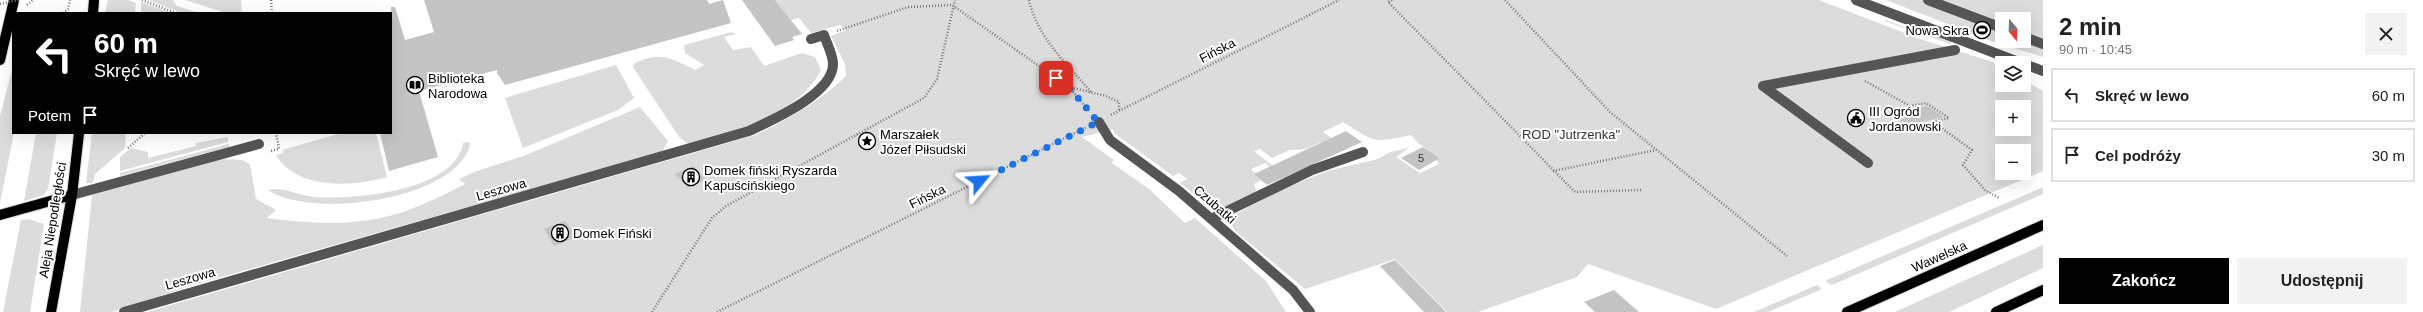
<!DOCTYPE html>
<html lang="pl">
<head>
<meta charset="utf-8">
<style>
	:root { --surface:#fff; --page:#f2f2f2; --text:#222; --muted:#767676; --line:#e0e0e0; --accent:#000 }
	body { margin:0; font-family:Helvetica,sans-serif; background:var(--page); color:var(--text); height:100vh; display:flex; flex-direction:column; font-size:15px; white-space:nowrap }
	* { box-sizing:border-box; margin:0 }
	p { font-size:13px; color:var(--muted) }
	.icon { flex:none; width:22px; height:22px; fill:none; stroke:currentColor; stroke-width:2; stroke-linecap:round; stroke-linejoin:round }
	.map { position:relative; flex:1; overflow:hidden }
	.panel { display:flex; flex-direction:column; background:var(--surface); width:380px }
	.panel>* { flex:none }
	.guide { position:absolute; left:12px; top:12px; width:380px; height:122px; border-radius:0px; box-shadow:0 4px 16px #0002; background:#000; color:#fff; overflow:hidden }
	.needle { width:26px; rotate:161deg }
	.fabs { position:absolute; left:1995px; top:12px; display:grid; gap:8px }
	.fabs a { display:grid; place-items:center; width:36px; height:36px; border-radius:0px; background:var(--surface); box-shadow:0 4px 16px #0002; font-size:20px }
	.pin { position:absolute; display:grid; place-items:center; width:34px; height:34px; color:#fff; margin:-17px; border-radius:8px; box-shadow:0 2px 6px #0006 }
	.me { position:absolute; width:44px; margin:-22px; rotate:63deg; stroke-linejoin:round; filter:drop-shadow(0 0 3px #0008) }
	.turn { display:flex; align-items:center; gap:14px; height:84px; padding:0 16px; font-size:18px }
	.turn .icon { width:52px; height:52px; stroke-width:2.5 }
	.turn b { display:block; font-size:28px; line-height:34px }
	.then { display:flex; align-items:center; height:38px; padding:0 16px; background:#0003; gap:8px; font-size:15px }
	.round { display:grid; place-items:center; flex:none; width:42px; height:42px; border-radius:0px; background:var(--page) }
	.overview { display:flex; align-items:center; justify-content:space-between; height:68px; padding:0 16px }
	h1 { font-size:24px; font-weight:800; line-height:30px }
	.primary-button { display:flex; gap:8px; margin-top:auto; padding:8px 16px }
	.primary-button a { flex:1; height:46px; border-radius:0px; background:var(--accent); color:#fff; font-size:16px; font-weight:800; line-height:46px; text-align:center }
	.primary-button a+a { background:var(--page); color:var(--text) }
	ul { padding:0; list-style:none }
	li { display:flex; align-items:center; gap:12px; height:54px; margin:0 8px 6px; padding:0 8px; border:2px solid var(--line); border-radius:0px }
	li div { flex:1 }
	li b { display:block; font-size:15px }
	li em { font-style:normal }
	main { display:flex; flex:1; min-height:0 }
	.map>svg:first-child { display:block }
	.green { fill:#dcdcdc; fill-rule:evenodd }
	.building { fill:#c4c4c4 }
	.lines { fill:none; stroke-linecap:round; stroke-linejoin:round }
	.major-casing { stroke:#dbdbdb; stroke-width:12 }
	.path { stroke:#777; stroke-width:2.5; stroke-dasharray:1 2; stroke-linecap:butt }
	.minor { stroke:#555; stroke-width:10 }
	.major { stroke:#000; stroke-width:10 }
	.path-bridge { stroke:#777; stroke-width:2.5; stroke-dasharray:1 2; stroke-linecap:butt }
	.route { stroke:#1a73e8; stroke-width:7; stroke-dasharray:0 12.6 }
	.labels { text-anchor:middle; stroke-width:4; stroke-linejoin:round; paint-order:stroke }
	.number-label { font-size:11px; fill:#313131 }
	.poi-label { font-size:13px; fill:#000; stroke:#fff; text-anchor:start }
	.street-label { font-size:13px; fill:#000; stroke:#fff }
	.park-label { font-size:13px; fill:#333; stroke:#fff }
</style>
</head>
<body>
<main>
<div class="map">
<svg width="2043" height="312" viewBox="0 0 2043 312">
	<rect width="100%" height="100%" fill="#fff"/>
	<!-- green -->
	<path class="green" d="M108,0H128L136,3L135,13H105Z
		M148,0H173L177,6L199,13H182Z
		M185,0H241L242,13H226Z
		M775,0H1819L1920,39L1993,62L2002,67V85H2024V80L2043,91V171L1716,309L1588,264L1577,277L1478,312H1447L1395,259L1305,289L1235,231L1228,218L1283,189L1327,171L1378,159L1390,152L1409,148L1396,157L1420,173L1439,164L1436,160L1440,158L1418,143L1411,135C1373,143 1376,143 1343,122L1323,132L1347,149L1337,153L1321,142L1306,149L1290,150L1272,158L1260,149L1254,151L1287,177L1285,178L1265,163L1251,169L1262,180L1254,184L1257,194L1217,213L1180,183L1187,179L1179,173L1173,176L1114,133L1113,129L1082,137L1114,160L1112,163L1149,189L1185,223L1195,218L1266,281L1286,312H147L755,135C789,119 819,102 846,76L845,64L831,36L846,30L840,25L811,33L799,18L791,20ZM2002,107H2024V129H2002ZM2002,151H2024V173H2002Z
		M1886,0H2043V57L1991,41ZM2002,19H2024V41H2002Z
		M141,2L172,13H141Z
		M1886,20L1923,34L1933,33L1952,42L1950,44L1884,21Z
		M732,32L736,34L724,37L733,50L751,47L764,66L802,53L815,57L821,70C802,108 750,128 711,139C703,141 694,145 687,143L679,137L633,67L635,63C661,51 671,58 695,70L704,65L685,53L684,45Z
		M616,65L634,98L618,110L523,148L505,98Z
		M13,66L14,133L0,203V116Z
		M640,107L668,141L662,152L193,285L112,312H80L92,195L220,159L242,160L250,164L256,199L276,210L267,218C304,223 344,226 380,218C410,212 438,198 465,184L459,179L474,172L526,155Z
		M36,133H57L48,189L44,195L24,201Z
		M92,133H126L125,148L95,174L93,183H86Z
		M342,133H376L387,177C352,187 297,190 276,155L283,153L282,150Z
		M228,137V142L120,171V157L131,148L148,152V158L196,146V143Z
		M469,142L470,145C455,201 310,219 268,190C283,186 299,196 315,197C354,200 456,191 463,143Z
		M229,144V147L120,176V173Z
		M2043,187V194L1832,285L1825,281Z
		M29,219L44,224L30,312H3L21,220Z
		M2043,245V268L1949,312H1895Z
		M1817,285L1821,288L1820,290L1768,312H1754Z"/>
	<!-- building -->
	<path class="building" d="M424,0H707L709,4L723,0L731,23L505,85L497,73V70L419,91L438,157L389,171L380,133H391V7H395L405,40L434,32Z
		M742,0H775L802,34L792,37L794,40L775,46Z
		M1927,106L1944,117L1905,125L1889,115Z
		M1346,131L1362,142L1267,185L1254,174Z
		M1423,147L1440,158L1419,170L1401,158Z
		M694,166L706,180L688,188L675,174Z
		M565,221L576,237L554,246L544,229Z
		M1395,260L1446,312H1424L1380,266Z
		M1614,290L1639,312H1595L1584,302Z"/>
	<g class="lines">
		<!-- major casing -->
		<g class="major-casing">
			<path id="major" d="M93,13L94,0
				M0,60L14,0
				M0,215L72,195
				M51,312L72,195L79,133
				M1847,312L2043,225
				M1996,312L2043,290"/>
		</g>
		<!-- path -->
		<path class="path" d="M142,0L176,13
			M271,0L272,13
			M1029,0C1037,37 1067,64 1091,92
			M1392,0L1388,2L1575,192L1643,190
			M1505,0L1610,112L1787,256
			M27,5L33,0
			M63,13L68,9L70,0
			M837,31L908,7L952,5L1069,87L1106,96L1119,102V111
			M1865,81L1910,106L1926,103L1949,118L1933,122L1972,150L1963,165L1985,190L1999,198
			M1069,87L1090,112
			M1111,115L1339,0
			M857,134L867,141
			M128,148L145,133
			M271,151L279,149L276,133
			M1553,171L1656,150
			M652,312L712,218L726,206L924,98L937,79L955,0
			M717,312L1087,127"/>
		<!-- minor -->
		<path class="minor" d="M1856,0L2021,63
			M1928,0L2002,28
			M2024,37L2043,44
			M2024,64L2043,71
			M1763,86L1955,50
			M1763,86L1868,163
			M1099,122L1110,140L1179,191L1293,290L1310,312
			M72,195L259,144
			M1211,219L1312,170L1363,152
			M124,312L749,131C772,120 833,94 833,64C833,55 827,44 824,35L811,39"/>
		<!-- major -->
		<use href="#major" class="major"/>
		<!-- path-bridge -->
		<path class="path-bridge" d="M0,4L19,0"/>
	</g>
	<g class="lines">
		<!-- route -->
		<path class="route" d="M979,181L1098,122L1069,87L1056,78"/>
	</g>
	<!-- icons -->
	<defs>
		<g id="stadium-ring" transform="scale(0.9)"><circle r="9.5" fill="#fff" stroke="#000" stroke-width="1.5"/><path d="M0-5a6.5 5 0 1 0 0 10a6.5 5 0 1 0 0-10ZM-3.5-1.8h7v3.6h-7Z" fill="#000"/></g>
		<g id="library-ring" transform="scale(0.9)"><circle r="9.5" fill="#fff" stroke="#000" stroke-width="1.5"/><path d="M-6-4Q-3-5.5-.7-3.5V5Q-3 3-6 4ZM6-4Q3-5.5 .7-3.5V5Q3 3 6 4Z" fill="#000"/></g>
		<g id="civic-ring" transform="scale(0.9)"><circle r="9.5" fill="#fff" stroke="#000" stroke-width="1.5"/><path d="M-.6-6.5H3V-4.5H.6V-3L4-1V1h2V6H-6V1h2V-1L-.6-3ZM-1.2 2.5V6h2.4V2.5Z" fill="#000"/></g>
		<g id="sight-ring" transform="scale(0.9)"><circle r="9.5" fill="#fff" stroke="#000" stroke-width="1.5"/><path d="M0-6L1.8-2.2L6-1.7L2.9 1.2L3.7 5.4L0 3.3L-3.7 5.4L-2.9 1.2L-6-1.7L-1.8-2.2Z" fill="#000"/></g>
		<g id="building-ring" transform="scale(0.9)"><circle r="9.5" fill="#fff" stroke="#000" stroke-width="1.5"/><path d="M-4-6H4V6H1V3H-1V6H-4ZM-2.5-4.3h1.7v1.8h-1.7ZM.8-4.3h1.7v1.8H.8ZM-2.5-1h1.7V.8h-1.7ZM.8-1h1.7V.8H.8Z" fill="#000"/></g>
	</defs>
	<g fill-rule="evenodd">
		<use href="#stadium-ring" x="1982" y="30"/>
		<use href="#library-ring" x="415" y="85"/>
		<use href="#civic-ring" x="1856" y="118"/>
		<use href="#sight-ring" x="867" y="141"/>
		<use href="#building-ring" x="691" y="177"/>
		<use href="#building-ring" x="560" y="233"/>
	</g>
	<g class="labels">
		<!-- number labels -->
		<g class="number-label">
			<text x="1421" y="162">5</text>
		</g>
		<!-- poi labels -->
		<g class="poi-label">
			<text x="1969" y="35" text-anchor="end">Nowa Skra</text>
			<text x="428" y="83">Biblioteka<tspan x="428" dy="15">Narodowa</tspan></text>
			<text x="1869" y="116">III Ogród<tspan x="1869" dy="15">Jordanowski</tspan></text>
			<text x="880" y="139">Marszałek<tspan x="880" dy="15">Józef Piłsudski</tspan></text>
			<text x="704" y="175">Domek fiński Ryszarda<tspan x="704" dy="15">Kapuścińskiego</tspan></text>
			<text x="573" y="238">Domek Fiński</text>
		</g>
		<!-- street labels -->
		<g class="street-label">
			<text transform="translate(1217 50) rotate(-27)" y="5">Fińska</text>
			<text transform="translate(501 189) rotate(-16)" y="5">Leszowa</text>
			<text transform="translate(927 196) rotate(-26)" y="5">Fińska</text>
			<text transform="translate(1215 204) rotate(41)" y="5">Czubatki</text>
			<text transform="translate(52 220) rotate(-81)" y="5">Aleja Niepodległości</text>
			<text transform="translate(1939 256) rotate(-24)" y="5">Wawelska</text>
			<text transform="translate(190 278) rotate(-16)" y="5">Leszowa</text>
		</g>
		<!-- park labels -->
		<g class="park-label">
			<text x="1571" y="139">ROD "Jutrzenka"</text>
		</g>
	</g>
</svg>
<div class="fabs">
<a><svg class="needle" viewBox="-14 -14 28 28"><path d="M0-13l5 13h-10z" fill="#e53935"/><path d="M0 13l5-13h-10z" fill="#767676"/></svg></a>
<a><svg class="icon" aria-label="layers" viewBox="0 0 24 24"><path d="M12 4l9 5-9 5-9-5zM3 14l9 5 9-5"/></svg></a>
<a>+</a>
<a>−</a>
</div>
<div class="pin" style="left:1056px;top:78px;background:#d93025"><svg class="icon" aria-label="arrive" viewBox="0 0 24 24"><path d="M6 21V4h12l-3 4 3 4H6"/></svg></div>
<svg class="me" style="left:979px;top:181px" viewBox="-20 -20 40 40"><path d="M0-17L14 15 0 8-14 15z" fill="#1a73e8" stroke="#fff" stroke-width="4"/></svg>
<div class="guide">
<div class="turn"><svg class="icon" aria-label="left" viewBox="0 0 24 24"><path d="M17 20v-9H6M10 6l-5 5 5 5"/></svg><div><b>60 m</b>Skręć w lewo</div></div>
<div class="then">Potem<svg class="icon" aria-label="arrive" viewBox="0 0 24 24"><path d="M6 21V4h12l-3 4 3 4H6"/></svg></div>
</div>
</div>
<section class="panel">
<div class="overview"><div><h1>2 min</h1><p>90 m · 10:45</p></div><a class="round"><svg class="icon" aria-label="close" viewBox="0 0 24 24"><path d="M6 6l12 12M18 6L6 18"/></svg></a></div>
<ul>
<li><svg class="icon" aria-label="left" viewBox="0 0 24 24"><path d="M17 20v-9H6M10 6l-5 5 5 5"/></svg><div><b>Skręć w lewo</b></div><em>60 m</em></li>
<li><svg class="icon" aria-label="arrive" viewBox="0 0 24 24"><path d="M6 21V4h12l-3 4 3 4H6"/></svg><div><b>Cel podróży</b></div><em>30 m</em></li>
</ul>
<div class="primary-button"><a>Zakończ</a><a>Udostępnij</a></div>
</section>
</main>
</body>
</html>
